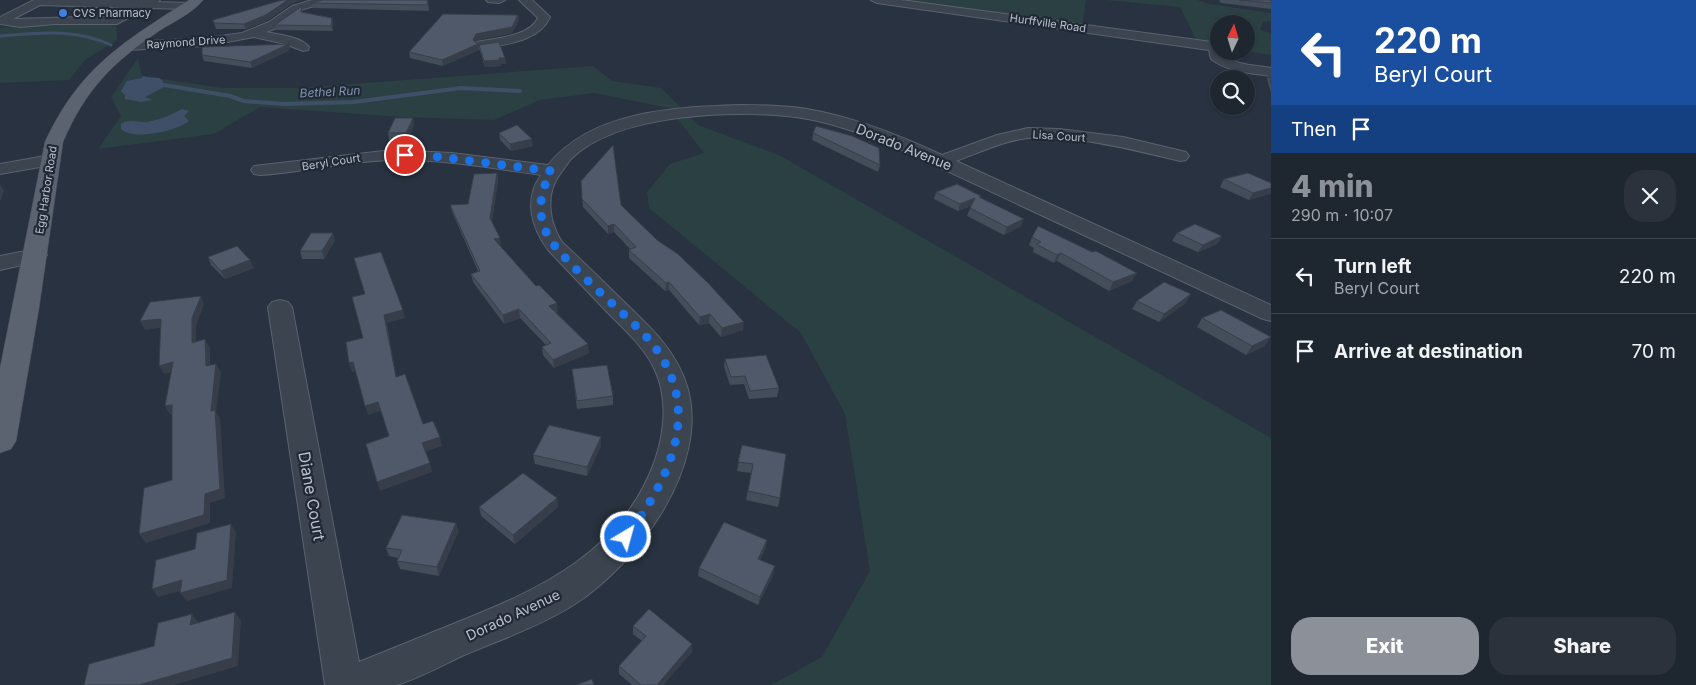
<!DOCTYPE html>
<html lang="en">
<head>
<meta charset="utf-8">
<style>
	:root { --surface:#1e2630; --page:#2b323c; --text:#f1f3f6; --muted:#a1a5ab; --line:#3c434c; --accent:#8c9099 }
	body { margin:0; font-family:Inter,sans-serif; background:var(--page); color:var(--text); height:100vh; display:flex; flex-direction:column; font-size:19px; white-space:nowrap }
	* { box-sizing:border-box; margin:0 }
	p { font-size:16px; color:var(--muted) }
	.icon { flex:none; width:28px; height:28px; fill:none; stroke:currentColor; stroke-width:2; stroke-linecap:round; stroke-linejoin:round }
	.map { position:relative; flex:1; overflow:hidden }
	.details { display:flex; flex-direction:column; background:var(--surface); width:425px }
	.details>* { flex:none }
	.top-card { background:#1a4fa0; color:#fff; overflow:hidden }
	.needle { width:32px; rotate:4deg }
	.fabs { position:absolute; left:1210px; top:15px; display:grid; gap:10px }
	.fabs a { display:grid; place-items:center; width:45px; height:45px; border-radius:50%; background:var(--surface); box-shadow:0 1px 4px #0004,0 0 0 1px var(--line); font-size:25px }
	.pin { position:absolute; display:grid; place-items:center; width:42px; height:42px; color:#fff; margin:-21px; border:2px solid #fff; border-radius:50%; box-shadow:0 1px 5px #0007 }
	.me { position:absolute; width:55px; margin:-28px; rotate:37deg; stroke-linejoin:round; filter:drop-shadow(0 0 4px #0008) }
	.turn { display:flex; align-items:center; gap:18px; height:105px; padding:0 20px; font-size:22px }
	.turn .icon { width:65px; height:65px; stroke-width:2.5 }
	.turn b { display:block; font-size:35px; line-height:42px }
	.then { display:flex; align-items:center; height:48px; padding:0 20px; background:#0003; gap:10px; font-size:19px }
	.round { display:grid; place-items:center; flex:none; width:52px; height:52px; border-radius:20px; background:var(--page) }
	.summary { display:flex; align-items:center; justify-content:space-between; height:85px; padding:0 20px }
	h1 { font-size:30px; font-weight:800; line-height:38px; color:var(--accent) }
	.button { display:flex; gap:10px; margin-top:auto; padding:10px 20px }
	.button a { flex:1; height:58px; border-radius:20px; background:var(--accent); color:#fff; font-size:20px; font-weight:800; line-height:58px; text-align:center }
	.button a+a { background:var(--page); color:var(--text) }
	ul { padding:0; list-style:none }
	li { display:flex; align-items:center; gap:15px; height:75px; padding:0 20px; border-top:1px solid var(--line) }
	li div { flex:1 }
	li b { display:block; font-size:19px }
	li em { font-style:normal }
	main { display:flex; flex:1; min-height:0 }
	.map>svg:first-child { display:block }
	.green { fill:#2b4042 }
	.water { fill:#3f4f68 }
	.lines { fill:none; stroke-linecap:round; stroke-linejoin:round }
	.stream-far1 { stroke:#3f4f68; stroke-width:3 }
	.stream { stroke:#3f4f68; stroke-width:4 }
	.minor-casing { stroke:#5a626e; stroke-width:2 }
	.major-casing { stroke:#464d5a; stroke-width:1 }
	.minor { fill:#3c4450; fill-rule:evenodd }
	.major { fill:#5b6370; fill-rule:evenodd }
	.wall { fill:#444d5a }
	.shaded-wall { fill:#373e4a }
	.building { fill:#4f5969; stroke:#373e4a }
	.route { stroke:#1a73e8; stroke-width:9; stroke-dasharray:0 16.2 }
	.shop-dot { fill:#3f7fe0; stroke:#212936; stroke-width:2 }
	.labels { text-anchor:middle; stroke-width:4.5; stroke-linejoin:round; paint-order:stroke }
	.far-poi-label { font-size:11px; fill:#b9c0ca; stroke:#212936; text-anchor:start }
	.far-street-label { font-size:11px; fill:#b9c0ca; stroke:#212936 }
	.far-water-label { font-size:12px; font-style:italic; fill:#8395b0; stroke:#212936 }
	.street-label { font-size:14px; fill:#b9c0ca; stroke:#212936 }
	.near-street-label { font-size:16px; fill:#b9c0ca; stroke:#212936 }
</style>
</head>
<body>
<main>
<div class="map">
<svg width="1271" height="685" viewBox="0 0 1271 685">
	<rect width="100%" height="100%" fill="#283240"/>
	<!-- green -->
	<path class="green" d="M873,0H1086L1082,29Z
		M1105,0H1197L1210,4L1271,13V21L1263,22L1260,30L1271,33V55L1246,51V24H1219V47L1198,44L1180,7Z
		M55,23L116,25L117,40L85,60L69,80L0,83V28Z
		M138,58L142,76L222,88H297L593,66L612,81L661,88L698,125L779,155L1271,438V685H771L822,657L870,571L845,414L801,333L649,208L647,192L670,164L704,153L669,108L594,93L540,100L494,120L401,117L260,107L214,134L98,149L121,116L111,97Z"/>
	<!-- water -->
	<path class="water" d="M147,77L159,78L163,81L164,87L145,97L152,100L141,102L125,99V95L121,91L127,81Z
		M182,109L189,111L184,116L189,121C177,131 133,141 121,129V124C129,118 139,123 148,122C161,119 171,115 182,109Z"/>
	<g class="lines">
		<!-- stream-far1 -->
		<path class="stream-far1" d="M0,36C38,33 76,28 111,45"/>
		<!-- stream -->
		<path class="stream" d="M144,78L158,84L230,96L244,101L284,104L354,102L461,88L520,91"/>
		<!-- minor casing -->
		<g class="minor-casing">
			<path id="minor" d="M34,0H160L158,2L189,3L195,6L189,9L147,8L117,24H55L20,27L0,24V17ZM40,5L131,8L115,16L13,19Z
				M312,0H331L329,2L300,10L277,28L266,32C279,35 300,36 309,47L308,50L303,51L285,44L254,37L206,46L128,50L122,46L128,42L206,38L242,33L269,22L292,6Z
				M486,0H505L499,3L488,2Z
				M519,0H532L548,15L550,17C539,42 505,44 482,49L477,48L476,45L477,42C495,38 529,37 538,18Z
				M871,0H901L1219,43V51H1223V55C1236,65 1254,65 1271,68V76C1250,73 1228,72 1211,59L1209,50L877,3Z
				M741,105C763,105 785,106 807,109C854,117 899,135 942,155L997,135L1028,128L1059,129L1123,137L1186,152L1189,156L1186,160L1180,161C1134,150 1077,135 1029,138C1005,140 979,153 956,161L1271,305V321L1263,319L898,148C869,136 839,125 808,119C746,108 617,112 571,159C567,164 564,169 560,174C545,194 549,222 562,242C581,260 600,278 619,297C646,323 676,349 687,386C711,465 638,563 575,604C540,626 500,640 462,656C441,666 418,679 396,685C389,685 381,685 374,685C357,685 341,685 325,685L268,307L272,302L280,300L288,302L292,307L359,662C392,649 425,635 458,622C541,589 623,551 655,460C665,431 668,397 654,368C643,346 625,330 608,313C588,292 568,271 548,250C532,228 523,200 541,175C492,168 442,159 393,160C348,161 304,172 260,175L254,174L251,170L254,166L392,150L452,153L548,165C592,110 677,107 741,105Z
				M51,155L57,156L60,160L57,164L0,174V164Z
				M36,249L44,250L47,255L44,260L0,270V256Z"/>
		</g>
		<!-- major casing -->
		<g class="major-casing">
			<path id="major" d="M189,0H203C193,13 173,22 159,31C112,63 86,89 63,142L39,308L16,441L11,449L0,453V368L45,142C80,67 122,43 189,0Z"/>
		</g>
		<!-- minor -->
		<use href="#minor" class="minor"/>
		<!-- major -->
		<use href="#major" class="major"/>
	</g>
	<!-- wall -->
	<path class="wall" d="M428,0L429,11L313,8L311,3Z
		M1219,0H1271V9L1221,3Z
		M291,4L268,20L246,29H216L214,23Z
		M303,11V12L332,18L333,24V31L276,30L275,25Z
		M518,15L519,20L512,33L477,40L476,42L478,44L479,50L443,66L410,58L409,52Z
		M479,45L505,58L506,64H500L501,66L485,67L480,51Z
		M290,50L252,68L204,61L202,55Z
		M1269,76H1271V93L1267,79Z
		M413,118L414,124L408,140H389L388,133Z
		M499,133L533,146L511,151L500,140Z
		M813,133L880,165L878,172L812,140Z
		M497,173L498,181L492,221L501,246H500L558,312H556L589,353L554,368L543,355L542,347L546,345L520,318L504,324L473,282L471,274L478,271L452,212L450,205L468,204Z
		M1224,179L1271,183L1249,200L1220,187Z
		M581,181L621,205L743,330L721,337L709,323L699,325L669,290L665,291L629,258V250L630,249L614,232L608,234L583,207Z
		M936,192L981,196L980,198L1021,226L1004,235L967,216L971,206L958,211L934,199Z
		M1177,233L1222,236L1217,244L1198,252L1172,241Z
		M1032,237L1132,281L1109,291L1057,261L1054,263L1033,252L1034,248L1029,245Z
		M335,241L324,259H302L300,251Z
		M208,257L254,268L225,279L211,265Z
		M1137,301L1186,303L1159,322L1132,309Z
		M1202,318L1265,346L1246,355L1197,327Z
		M725,359L779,388L777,397L749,399L744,384L730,385L724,367Z
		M572,369L613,396V405L577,409Z
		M601,437V446L587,476L535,464L533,455Z
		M742,445L780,498L778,507L746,500L751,473L737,471Z
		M557,498L558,507L515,544L481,516L479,507Z
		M456,523L458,532L439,576L400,569L397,561L398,558L389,556L386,548Z
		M767,540L765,549L760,560L773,575L758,605L698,576L699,568Z
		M633,626L692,652L663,685H632L619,674V666L642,641L633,634Z"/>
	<!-- shaded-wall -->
	<path class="shaded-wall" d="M288,0H302L291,4L268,20L246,29L244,24Z
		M518,15L519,20L512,33L477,40L474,46L473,40L476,34Z
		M332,18L333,24V31L331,26Z
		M289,44L290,50L252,68L250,62Z
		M478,44L479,50L443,66L442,60Z
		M499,58H505L506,64H500L501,66L485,67L484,61Z
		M413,118L414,124L408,140L406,133Z
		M532,139L533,146L511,151L510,144Z
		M497,173L498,181L491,226L490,218Z
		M0,184L4,191L0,202Z
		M1271,188V194L1249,200L1253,193Z
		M975,198L972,206L958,211L960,204Z
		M1024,219L1021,226L1004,235L1007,227Z
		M614,224V232L608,234V226Z
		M333,233L335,241L324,259L322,251Z
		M1222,236L1217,244L1198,252L1203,245Z
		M500,238L501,246L495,247L494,239Z
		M1061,253L1057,261L1054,263L1057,255Z
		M250,260L254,268L225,279L221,271Z
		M1137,273L1132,281L1109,291L1113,282Z
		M669,282V290L665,291L666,283Z
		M1191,294L1186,303L1159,322L1164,314Z
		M201,296L204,304L196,327V351L192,343V318Z
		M557,303L558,312L550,314L549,306Z
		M519,309L520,318L504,324L503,315Z
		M403,310L405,318L387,323L398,385L396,377L384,315Z
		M710,314L709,323L699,325L700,317Z
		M161,319L165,327L145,330L140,321Z
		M744,322L743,330L721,337L722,328Z
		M1271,337L1265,346L1246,355L1252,346Z
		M205,339L210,348V374L206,366Z
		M588,344L589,353L554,368L553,360Z
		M173,362L178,371L164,374L159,366Z
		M353,362L356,371L352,372L349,363Z
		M216,364L221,372L216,412L220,418L225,498L210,503V523L146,543L139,534L205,494L211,411Z
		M378,402L381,411L368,415L365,406Z
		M172,405L177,414L170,415L165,406Z
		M440,437L442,446L424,452L422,443Z
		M601,437V446L587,476V467Z
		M430,463L432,472L380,491L377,482Z
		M557,498L558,507L515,544L513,535Z
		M456,523L458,532L439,576L437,567Z
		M231,524L236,533L232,588L187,601L180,593Z
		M767,540L765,549L757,567L758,559Z
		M775,566L773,575L758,605L760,597Z
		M182,580L188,589L158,597L152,589Z
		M235,612L241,621L238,666L174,685H139Z
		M192,614L198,622L196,634L190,625Z
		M692,644V652L663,685H657Z"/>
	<!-- building -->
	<path class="building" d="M282,0H288L266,15L244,24L214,23L213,20Z
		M323,0H427L428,5L311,3Z
		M1239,0H1271V3Z
		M302,6L301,12L332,18L331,26L275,25Z
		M443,14L518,15L512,27L476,34L473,40L478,44L442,60L409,52Z
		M499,42L505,58H499L500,60L484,61L479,45Z
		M289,44L250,62L202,55V47Z
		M1269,76H1271V84Z
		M395,118H413L406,133H388Z
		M517,125L532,139L510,144L499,133Z
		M816,126L852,136L879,148L880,165L813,133Z
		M613,145L621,205L657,240L678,254L708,283L744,322L722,328L710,314L700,317L669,282L666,283L629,250L636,247L614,224L608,226L582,199L581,181Z
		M497,173L490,218L500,238L494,239L536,286L539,285L557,303L549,306L588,344L553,360L542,347L551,343L519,309L503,315L471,274L480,271L450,205L468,204L474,174Z
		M1248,173L1271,183V188L1253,193L1224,179Z
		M957,184L981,196L979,197L1024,219L1007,227L970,208L975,198L960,204L936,192Z
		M1195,224L1222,236L1203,245L1177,233Z
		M1038,226L1092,252L1096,251L1137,273L1113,282L1061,253L1057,255L1036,244L1041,242L1032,237Z
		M311,233H333L322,251H300Z
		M237,246L250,260L221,271L208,257Z
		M381,252L403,310L384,315L396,377L405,374L423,424L433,421L440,437L422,443L430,463L377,482L366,444L389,436L378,402L365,406L353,362L349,363L346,342L363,338L352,297L365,294L354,258Z
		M1164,282L1191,294L1164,314L1137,301Z
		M201,296L192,318V343L205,339L206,366L216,364L211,411L215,410L220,489L205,494L204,515L139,534L144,488L172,480V405L165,406L173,362L159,366L161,319L140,321L150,302Z
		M1221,310L1271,337L1252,346L1202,318Z
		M766,355L779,388L750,391L745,376L731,377L725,359Z
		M607,365L613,396L577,401L572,369Z
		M549,425L601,437L587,467L533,455Z
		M742,445L786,454L780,498L748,491L753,464L738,462Z
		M523,473L557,498L513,535L479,507Z
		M402,515L456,523L437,567L397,561L402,550L386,548Z
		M724,522L767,540L758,559L775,566L760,597L699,568Z
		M231,524L227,580L180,593L182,580L152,589L156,560L195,549L197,533Z
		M649,609L692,644L657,685H641L619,666L646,636L633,626Z
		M235,612L232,658L139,685H84L89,664L154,646L158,623L192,614L190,625Z
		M592,679L594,685H576Z"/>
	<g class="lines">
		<!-- route -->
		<path class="route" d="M405,155L441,157L551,171C539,195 536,215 550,240C576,273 611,301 641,331C707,399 675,472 626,537"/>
	</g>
	<!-- markers -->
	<circle class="shop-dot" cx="63" cy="13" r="5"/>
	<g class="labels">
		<!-- far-poi labels -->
		<g class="far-poi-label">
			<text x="73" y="17">CVS Pharmacy</text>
		</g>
		<!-- far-street labels -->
		<g class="far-street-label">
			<text transform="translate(1048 23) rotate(8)" y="4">Hurffville Road</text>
			<text transform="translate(186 42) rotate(-4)" y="4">Raymond Drive</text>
			<text transform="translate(1059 136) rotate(4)" y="4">Lisa Court</text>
			<text transform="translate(331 162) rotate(-9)" y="4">Beryl Court</text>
			<text transform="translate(46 190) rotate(-81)" y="4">Egg Harbor Road</text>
		</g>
		<!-- far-water labels -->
		<g class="far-water-label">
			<text transform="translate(330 92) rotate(-3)" y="4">Bethel Run</text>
		</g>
		<!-- street labels -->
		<g class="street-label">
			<text transform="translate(904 147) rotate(22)" y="5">Dorado Avenue</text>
			<text transform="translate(513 615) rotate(-25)" y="5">Dorado Avenue</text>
		</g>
		<!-- near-street labels -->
		<g class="near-street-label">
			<text transform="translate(312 496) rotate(80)" y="6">Diane Court</text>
		</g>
	</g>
</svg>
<div class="fabs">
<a><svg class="needle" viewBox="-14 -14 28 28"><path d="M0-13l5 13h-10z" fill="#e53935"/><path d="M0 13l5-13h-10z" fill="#a1a5ab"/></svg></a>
<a><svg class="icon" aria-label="search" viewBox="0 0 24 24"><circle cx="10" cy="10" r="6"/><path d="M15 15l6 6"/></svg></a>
</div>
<div class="pin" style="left:405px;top:155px;background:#d93025"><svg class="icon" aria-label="arrive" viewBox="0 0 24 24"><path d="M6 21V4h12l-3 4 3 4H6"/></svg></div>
<svg class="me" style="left:626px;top:537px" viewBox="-20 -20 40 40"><circle r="17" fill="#1a73e8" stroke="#fff" stroke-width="3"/><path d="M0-11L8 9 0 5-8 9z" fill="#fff"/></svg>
</div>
<section class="details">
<div class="top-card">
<div class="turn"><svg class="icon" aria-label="left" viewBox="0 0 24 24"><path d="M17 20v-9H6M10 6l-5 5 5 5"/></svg><div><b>220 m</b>Beryl Court</div></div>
<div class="then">Then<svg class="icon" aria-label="arrive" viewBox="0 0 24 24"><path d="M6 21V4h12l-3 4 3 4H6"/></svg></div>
</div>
<div class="summary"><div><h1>4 min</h1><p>290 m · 10:07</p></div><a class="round"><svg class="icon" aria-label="close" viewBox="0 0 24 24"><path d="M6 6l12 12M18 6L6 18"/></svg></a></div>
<ul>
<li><svg class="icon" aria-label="left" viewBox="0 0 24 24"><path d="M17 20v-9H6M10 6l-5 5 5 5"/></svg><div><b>Turn left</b><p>Beryl Court</p></div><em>220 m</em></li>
<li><svg class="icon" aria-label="arrive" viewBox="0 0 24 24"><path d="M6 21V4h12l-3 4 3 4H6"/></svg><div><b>Arrive at destination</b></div><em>70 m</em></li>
</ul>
<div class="button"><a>Exit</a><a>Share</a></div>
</section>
</main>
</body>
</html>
